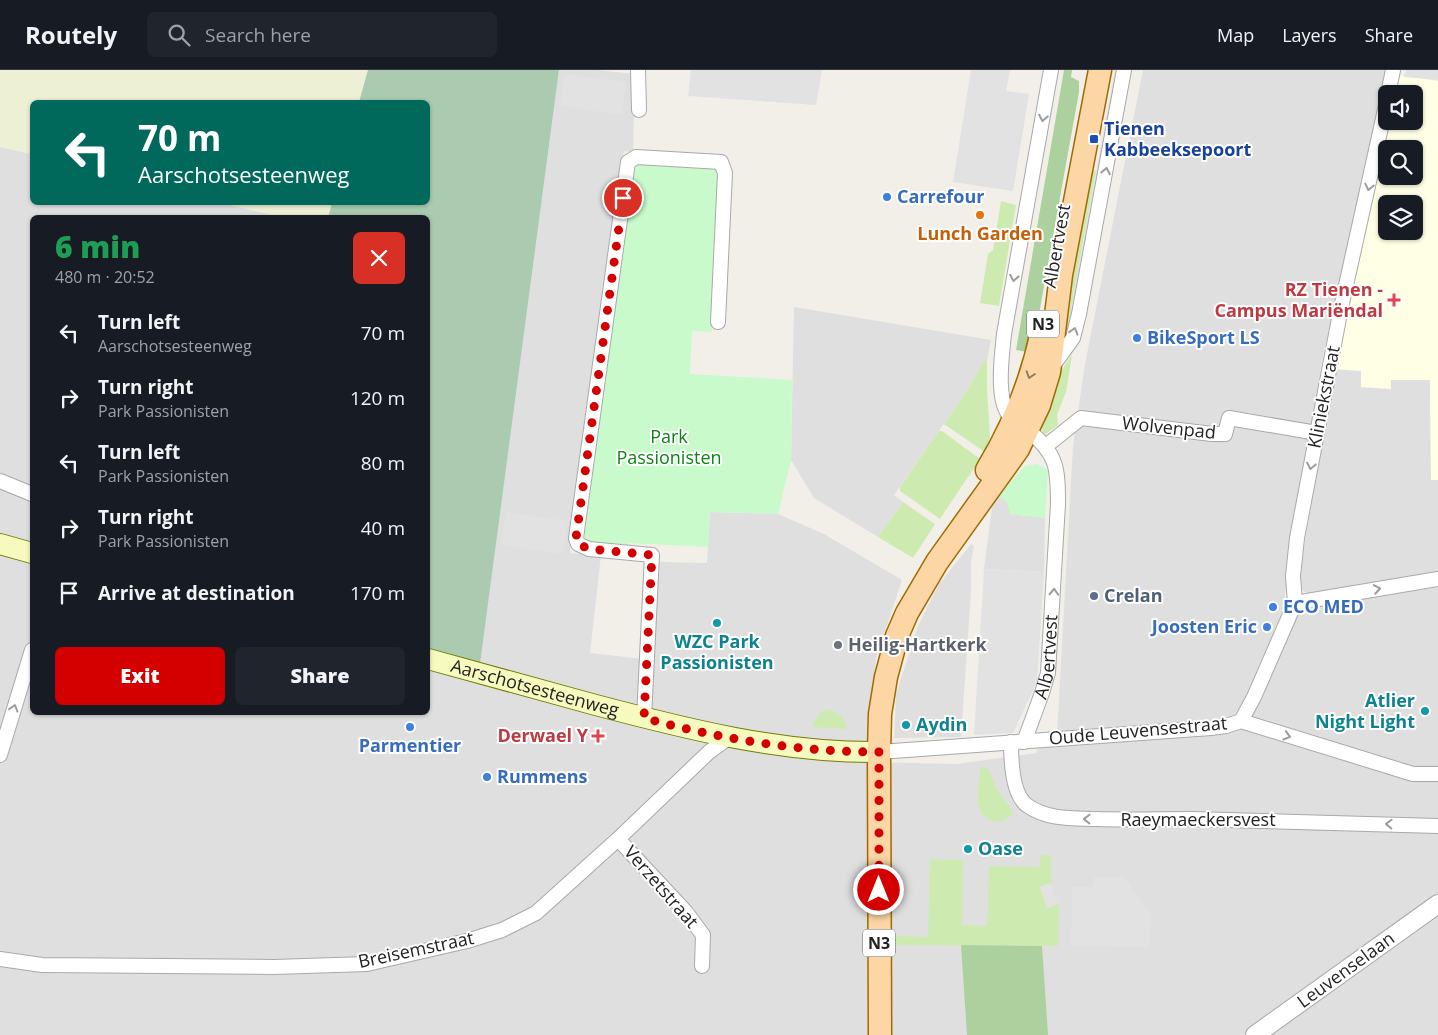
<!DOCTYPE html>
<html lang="en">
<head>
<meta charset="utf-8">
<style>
	:root { --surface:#171b24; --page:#20242c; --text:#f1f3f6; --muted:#9ea1a6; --line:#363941; --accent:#d40000 }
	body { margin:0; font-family:"Open Sans",sans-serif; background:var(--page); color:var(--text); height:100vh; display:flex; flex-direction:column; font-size:19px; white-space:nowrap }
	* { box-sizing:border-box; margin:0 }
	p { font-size:16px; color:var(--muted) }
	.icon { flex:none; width:28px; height:28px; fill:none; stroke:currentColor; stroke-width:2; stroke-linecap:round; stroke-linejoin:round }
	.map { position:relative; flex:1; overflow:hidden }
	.drawer { position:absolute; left:30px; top:145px; width:400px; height:500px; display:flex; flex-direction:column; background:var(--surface); border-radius:8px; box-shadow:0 1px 4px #0004 }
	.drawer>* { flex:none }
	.top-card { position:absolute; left:30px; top:30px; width:400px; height:105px; border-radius:8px; box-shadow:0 1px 4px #0004; background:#00695c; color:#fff; overflow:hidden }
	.tools { position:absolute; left:1378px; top:15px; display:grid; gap:10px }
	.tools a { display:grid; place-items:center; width:45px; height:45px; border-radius:8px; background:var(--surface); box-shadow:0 1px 4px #0004; font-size:25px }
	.pin { position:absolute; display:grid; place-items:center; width:42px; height:42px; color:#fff; margin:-21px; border:2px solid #fff; border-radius:50%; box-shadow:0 1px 5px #0007 }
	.me { position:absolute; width:55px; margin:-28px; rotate:0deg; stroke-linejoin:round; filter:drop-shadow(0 0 4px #0008) }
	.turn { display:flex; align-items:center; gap:18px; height:105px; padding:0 25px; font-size:22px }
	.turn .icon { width:65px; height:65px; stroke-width:2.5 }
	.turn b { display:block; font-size:35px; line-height:42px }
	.round { display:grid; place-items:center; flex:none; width:52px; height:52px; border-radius:8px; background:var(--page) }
	.head { display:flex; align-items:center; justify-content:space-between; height:85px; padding:0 25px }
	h1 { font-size:30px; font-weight:800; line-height:38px; color:#1e9e55 }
	.button { display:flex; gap:10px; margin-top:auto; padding:10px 25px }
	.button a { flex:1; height:58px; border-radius:8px; background:var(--accent); color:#fff; font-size:20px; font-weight:800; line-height:58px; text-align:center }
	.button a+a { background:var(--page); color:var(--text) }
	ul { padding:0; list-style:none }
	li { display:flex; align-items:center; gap:15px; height:65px; padding:0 25px }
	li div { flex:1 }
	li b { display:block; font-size:19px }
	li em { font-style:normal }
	header { display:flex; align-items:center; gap:30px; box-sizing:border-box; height:70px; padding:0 25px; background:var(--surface); border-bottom:1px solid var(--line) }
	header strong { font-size:24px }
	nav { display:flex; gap:28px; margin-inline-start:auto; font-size:18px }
	.search { width:350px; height:45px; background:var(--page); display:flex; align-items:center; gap:12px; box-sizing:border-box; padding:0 18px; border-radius:8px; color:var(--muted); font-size:19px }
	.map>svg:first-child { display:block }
	.residential { fill:#e0dfdf }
	.education { fill:#ffffe5; fill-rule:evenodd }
	.farmland { fill:#eef0d5 }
	.grass { fill:#cdebb0 }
	.forest { fill:#add19e }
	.cemetery { fill:#aacbaf }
	.park { fill:#c8facc }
	.parking { fill:#e2e2e2 }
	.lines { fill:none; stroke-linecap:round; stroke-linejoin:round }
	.minor-casing { stroke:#a9a9a9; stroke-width:16 }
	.tertiary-casing { stroke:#a9a9a9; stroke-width:20 }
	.secondary-casing { stroke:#707d05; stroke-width:22 }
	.primary-casing { stroke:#a06b00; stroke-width:25 }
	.minor { stroke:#fff; stroke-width:14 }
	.tertiary { stroke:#fff; stroke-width:18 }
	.secondary { stroke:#f7fabf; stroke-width:20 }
	.primary { stroke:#fcd6a4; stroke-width:22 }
	.oneway { stroke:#9c9c9c }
	.oneway2 { stroke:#8f7c63 }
	.route { stroke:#d40000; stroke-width:9; stroke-dasharray:0 16.2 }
	.transit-dot { fill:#1a4fb4; stroke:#fff; stroke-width:2 }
	.shop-dot { fill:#3f7fe0; stroke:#fff; stroke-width:2 }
	.food-dot { fill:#e8710a; stroke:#fff; stroke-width:2 }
	.health-dot { fill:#e0444e; stroke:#fff; stroke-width:2 }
	.service-dot { fill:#5c6f8a; stroke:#fff; stroke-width:2 }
	.culture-dot { fill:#0f9aa8; stroke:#fff; stroke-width:2 }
	.worship-dot { fill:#6b7280; stroke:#fff; stroke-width:2 }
	.labels { text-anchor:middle; stroke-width:4; stroke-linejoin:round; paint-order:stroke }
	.shield { fill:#fff; stroke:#646464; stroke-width:1 }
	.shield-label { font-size:16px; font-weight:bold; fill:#222 }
	.transit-label { font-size:18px; font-weight:bold; fill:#164399; stroke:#fff; text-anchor:start }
	.shop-label { font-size:18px; font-weight:bold; fill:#366cbe; stroke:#fff; text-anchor:start }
	.food-label { font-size:18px; font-weight:bold; fill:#c56008; stroke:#fff }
	.street-label { font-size:18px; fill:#222; stroke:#fff }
	.health-label { font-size:18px; font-weight:bold; fill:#be3a42; stroke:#fff; text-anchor:end }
	.park-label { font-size:18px; fill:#0c8416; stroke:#fff }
	.service-label { font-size:18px; font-weight:bold; fill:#4e5e75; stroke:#fff; text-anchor:start }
	.culture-label { font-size:18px; font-weight:bold; fill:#0d838f; stroke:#fff; text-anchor:start }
	.worship-label { font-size:18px; font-weight:bold; fill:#5b616d; stroke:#fff; text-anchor:start }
</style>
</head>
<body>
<header>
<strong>Routely</strong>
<div class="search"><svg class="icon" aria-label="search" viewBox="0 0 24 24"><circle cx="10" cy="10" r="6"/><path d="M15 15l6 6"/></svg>Search here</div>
<nav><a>Map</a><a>Layers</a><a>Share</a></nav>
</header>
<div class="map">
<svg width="1438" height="965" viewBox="0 0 1438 965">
	<rect width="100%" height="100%" fill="#f2efe9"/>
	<!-- residential -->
	<path class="residential" d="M559,0H596L635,4L633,82L624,81L570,483L601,485L590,583L652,590L660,492L707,493L710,442L778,444L824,464L902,510L876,588L865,692L956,694L1036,683L1038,677L1239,660L1250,649L1298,539L1438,517V965H0V77L32,84V132H221L281,147L32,148V642H428V581L480,593Z
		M1143,0H1389L1373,76L1356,141L1322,290L1283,538L1278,554L1241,636L1234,645L1221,651L1057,665L1073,376L1085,294Z
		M794,237L991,270L987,290L984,291L965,324L894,425L903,432L878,467L814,428L791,390Z
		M1335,299L1362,301L1361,317L1391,319V310H1430L1431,410H1438V503L1312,524L1303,521L1298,512Z
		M997,426L1007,431L1011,444L1045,448L1044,502L984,499L992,437Z
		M971,474L974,476L971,493V522L961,667L894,668L896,624L918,556L939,514Z"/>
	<!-- education -->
	<path class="education" d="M1396,5L1438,11V410H1431L1430,310H1391V319L1361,317V301L1335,299L1386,51H1414V24H1392ZM1386,79H1414V106H1386ZM1386,134H1414V161H1386Z"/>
	<!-- farmland -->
	<path class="farmland" d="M0,0H368L359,32H32V84L0,77Z
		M221,133H332L328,148L281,147Z"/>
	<!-- grass -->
	<path class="grass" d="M1092,99L1096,101L1071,238L1076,241L1071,260L1056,284Z
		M1001,131L1016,135L999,236L980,233L988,184L993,180Z
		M1072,285L1066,322L1057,345L1058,355L1043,366L1042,356L1056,308Z
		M987,290V320L990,367L986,383L944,354L965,324L984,291Z
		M939,361H942L980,389L940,449L900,421V417Z
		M903,432L935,454L913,488L878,467Z
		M826,639C839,642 844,647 847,659L811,657L819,644Z
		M984,696L990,702L998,722L1013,741L1012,745C1006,750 1002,752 994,751C970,746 980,716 980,699Z
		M1040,785H1051V813L1040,816L1047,837L1058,834L1059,841L1058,876L891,875L893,866L928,867L930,789L963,790L962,855L987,856L989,796L1040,797Z"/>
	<!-- forest -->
	<path class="forest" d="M1064,0H1072L1071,7L1079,11V22L1032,283L1016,280Z
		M961,875L1042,876L1048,965H967Z"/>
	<!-- cemetery -->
	<path class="cemetery" d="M368,0H559L480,594L428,581V148H328L332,133L428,132V32H359Z"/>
	<!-- park -->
	<path class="park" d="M635,93L710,94L718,100L722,110L712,262L692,261L690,304L792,310L791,390L778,444L710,442L708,477L628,473L627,477C611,476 588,479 582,462L629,102Z
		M1037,394L1048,400L1045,448L1010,444L1007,431L997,426L1025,396Z"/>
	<!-- parking -->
	<path class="parking" d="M691,0H822L816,35L688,26Z
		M971,0H1010L1006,21L1029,24L1013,121L953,112Z
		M1115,0H1120L1076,241L1071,238Z
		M1406,0H1438V10L1404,7Z
		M564,4L626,12L622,45L560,36Z
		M506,442L568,451L563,484L501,475Z
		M984,499L1044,502L1037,612L1013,663L974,665Z
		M1094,807H1124L1151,844L1150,877L1071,876L1072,817H1093Z
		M1051,813L1058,834L1047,838L1040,817Z"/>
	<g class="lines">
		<!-- minor casing -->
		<g class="minor-casing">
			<g id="minor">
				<path d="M638,0L639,40"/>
				<path d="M1388,24L1393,0"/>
				<path d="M1052,297L1073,268L1079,244L1124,0"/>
				<path d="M1014,350C994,337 1002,285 1004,264L1051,0"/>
				<path d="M1046,376L1081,348L1212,364H1225L1229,348L1317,363"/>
				<path d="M0,411L32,424"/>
				<path d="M1295,533L1438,509"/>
				<path d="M644,648L652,485L589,479L578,474L576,468L628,92L636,87L721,92L725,103L718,252"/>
				<path d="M1241,651L1413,704H1438"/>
				<path d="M1011,672C1011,689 1012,726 1028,736C1048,750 1074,748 1097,749C1129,750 1160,749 1192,749C1274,751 1356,753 1438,756"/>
				<path id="s1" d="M1024,672L1042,623L1048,603L1058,434C1058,397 1057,384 1028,360"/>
				<path d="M879,682L1211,658L1226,656L1241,651L1254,627L1295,533L1293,506L1297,468L1341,238L1386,35"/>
				<path d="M0,685L32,580"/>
				<path d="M618,769L686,842L703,865L702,896"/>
				<path d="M0,889L42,895L274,897L367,894L467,871L502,860L536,843L618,769L709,682L728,668"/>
			</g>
		</g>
		<!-- tertiary casing -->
		<g class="tertiary-casing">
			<path id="tertiary" d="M1255,965L1438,834"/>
		</g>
		<!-- secondary casing -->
		<g class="secondary-casing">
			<g id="secondary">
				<path d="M0,474L32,483"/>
				<path id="s2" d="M428,589C482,604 537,619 592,634C686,659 781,683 879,682"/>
			</g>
		</g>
		<!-- primary casing -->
		<g class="primary-casing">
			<path id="primary" d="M987,400C1013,357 1032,310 1042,261
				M880,965L879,682L880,644L886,607L897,566L907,543L937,492L1018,379L1039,335L1049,302L1061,205L1100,0"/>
		</g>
		<!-- minor -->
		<use href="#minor" class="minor"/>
		<!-- tertiary -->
		<use href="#tertiary" class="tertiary"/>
		<!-- secondary -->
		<use href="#secondary" class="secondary"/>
		<!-- primary -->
		<use href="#primary" class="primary"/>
	</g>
	<!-- one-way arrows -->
	<defs><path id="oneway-chevron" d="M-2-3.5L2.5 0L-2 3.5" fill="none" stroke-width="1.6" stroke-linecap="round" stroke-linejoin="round" transform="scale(1.25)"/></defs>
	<g class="oneway">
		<use href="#oneway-chevron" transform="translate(1043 48) rotate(101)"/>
		<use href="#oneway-chevron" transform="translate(1106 101) rotate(-79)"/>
		<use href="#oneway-chevron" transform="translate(1369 117) rotate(103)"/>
		<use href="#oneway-chevron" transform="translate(1014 208) rotate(100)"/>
		<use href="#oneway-chevron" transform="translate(1074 261) rotate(-73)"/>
		<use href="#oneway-chevron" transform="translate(1311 396) rotate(101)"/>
		<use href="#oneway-chevron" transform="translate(1377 519) rotate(-10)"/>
		<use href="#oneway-chevron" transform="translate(1054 522) rotate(-87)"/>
		<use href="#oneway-chevron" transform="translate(14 638) rotate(-73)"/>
		<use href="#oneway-chevron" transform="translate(1287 666) rotate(17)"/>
		<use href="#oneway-chevron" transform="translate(1087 749) rotate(-178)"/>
		<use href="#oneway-chevron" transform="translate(1389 754) rotate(-178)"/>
	</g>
	<use class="oneway2" href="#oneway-chevron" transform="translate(1030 305) rotate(108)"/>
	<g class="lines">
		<!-- route -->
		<path class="route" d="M623,128L576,468L578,474L589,479L652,485L644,648C720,669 800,682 879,682V820"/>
	</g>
	<!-- markers -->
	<rect class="transit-dot" x="1089" y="64" width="10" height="10" rx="2.5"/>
	<g class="shop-dot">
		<circle cx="887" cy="127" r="5"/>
		<circle cx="1137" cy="268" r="5"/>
		<circle cx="1273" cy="537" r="5"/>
		<circle cx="1267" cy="557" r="5"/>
		<circle cx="410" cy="657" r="5"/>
		<circle cx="487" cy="707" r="5"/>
	</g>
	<circle class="food-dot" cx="980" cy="145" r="5"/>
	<g class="health-dot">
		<path d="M1391.5 222.5h5v5h5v5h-5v5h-5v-5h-5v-5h5z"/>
		<path d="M595.5 658.5h5v5h5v5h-5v5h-5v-5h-5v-5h5z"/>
	</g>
	<circle class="service-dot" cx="1094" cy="526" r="5"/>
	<g class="culture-dot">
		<circle cx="717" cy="553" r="5"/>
		<circle cx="1425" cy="641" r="5"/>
		<circle cx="906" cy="655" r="5"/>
		<circle cx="968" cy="779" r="5"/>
	</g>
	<circle class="worship-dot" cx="838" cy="575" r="5"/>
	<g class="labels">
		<!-- shield labels -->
		<g class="shield">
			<rect x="1027" y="240.5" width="32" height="27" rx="4"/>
			<rect x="863" y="859.5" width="32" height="27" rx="4"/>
		</g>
		<g class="shield-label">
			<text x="1043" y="260">N3</text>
			<text x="879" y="879">N3</text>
		</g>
		<!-- transit labels -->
		<g class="transit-label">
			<text x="1104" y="65">Tienen<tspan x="1104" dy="21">Kabbeeksepoort</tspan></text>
		</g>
		<!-- shop labels -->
		<g class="shop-label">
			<text x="897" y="133">Carrefour</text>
			<text x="1147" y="274">BikeSport LS</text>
			<text x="1283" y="543">ECO MED</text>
			<text x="1257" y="563" text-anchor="end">Joosten Eric</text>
			<text x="410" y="682" text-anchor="middle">Parmentier</text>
			<text x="497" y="713">Rummens</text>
		</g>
		<!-- food labels -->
		<g class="food-label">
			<text x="980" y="170">Lunch Garden</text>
		</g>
		<!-- street labels -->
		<g class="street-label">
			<text transform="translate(1057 176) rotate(-80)" y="6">Albertvest</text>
			<text transform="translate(1324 327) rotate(-79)" y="6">Kliniekstraat</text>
			<text transform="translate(1169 358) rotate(6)" y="6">Wolvenpad</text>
			<text dy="6" stroke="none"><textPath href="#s1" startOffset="89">Albertvest</textPath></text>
			<text dy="6" stroke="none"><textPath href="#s2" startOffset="111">Aarschotsesteenweg</textPath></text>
			<text transform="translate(1138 661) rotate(-5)" y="6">Oude Leuvensestraat</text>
			<text x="1198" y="756">Raeymaeckersvest</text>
			<text transform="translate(661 817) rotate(49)" y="6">Verzetstraat</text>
			<text transform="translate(416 880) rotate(-12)" y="6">Breisemstraat</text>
			<text transform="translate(1346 900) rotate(-36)" y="6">Leuvenselaan</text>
		</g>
		<!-- health labels -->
		<g class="health-label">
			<text x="1383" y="226">RZ Tienen -<tspan x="1383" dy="21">Campus Mariëndal</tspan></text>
			<text x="588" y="672">Derwael Y</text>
		</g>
		<!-- park labels -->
		<g class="park-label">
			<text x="669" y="373">Park<tspan x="669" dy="21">Passionisten</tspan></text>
		</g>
		<!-- service labels -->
		<g class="service-label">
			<text x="1104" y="532">Crelan</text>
		</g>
		<!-- culture labels -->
		<g class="culture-label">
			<text x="717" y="578" text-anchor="middle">WZC Park<tspan x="717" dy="21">Passionisten</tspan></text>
			<text x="1415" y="637" text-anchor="end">Atlier<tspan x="1415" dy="21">Night Light</tspan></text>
			<text x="916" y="661">Aydin</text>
			<text x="978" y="785">Oase</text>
		</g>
		<!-- worship labels -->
		<g class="worship-label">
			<text x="848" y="581">Heilig-Hartkerk</text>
		</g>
	</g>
</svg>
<div class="tools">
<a><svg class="icon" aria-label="sound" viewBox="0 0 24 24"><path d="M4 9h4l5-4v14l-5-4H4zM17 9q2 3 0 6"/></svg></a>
<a><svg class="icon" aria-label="search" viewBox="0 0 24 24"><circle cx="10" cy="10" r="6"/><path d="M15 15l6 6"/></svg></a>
<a><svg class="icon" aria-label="layers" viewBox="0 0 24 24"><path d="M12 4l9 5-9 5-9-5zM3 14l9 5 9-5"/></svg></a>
</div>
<div class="pin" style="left:623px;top:128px;background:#d93025"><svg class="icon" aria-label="arrive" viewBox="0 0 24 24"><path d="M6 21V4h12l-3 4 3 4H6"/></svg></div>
<svg class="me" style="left:879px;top:820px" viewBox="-20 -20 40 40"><circle r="17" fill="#d40000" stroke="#fff" stroke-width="3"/><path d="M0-11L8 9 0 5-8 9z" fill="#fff"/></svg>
<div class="top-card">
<div class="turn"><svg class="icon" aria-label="left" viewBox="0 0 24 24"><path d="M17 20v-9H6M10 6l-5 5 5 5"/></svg><div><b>70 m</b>Aarschotsesteenweg</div></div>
</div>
<section class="drawer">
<div class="head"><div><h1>6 min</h1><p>480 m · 20:52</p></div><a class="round" style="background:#d93025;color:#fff"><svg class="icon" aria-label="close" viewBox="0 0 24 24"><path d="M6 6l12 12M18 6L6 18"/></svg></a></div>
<ul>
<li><svg class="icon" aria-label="left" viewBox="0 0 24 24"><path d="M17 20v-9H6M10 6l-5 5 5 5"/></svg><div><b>Turn left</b><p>Aarschotsesteenweg</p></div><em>70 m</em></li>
<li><svg class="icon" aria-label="right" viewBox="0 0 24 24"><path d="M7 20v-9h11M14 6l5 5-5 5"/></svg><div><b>Turn right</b><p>Park Passionisten</p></div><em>120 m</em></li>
<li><svg class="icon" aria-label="left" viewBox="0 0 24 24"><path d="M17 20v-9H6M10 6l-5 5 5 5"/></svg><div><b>Turn left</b><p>Park Passionisten</p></div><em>80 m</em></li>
<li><svg class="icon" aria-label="right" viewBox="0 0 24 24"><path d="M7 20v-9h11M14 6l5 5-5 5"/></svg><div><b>Turn right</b><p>Park Passionisten</p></div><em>40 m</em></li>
<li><svg class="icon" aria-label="arrive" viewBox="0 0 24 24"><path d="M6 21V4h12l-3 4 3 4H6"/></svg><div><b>Arrive at destination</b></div><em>170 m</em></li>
</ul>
<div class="button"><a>Exit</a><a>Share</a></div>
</section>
</div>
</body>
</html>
